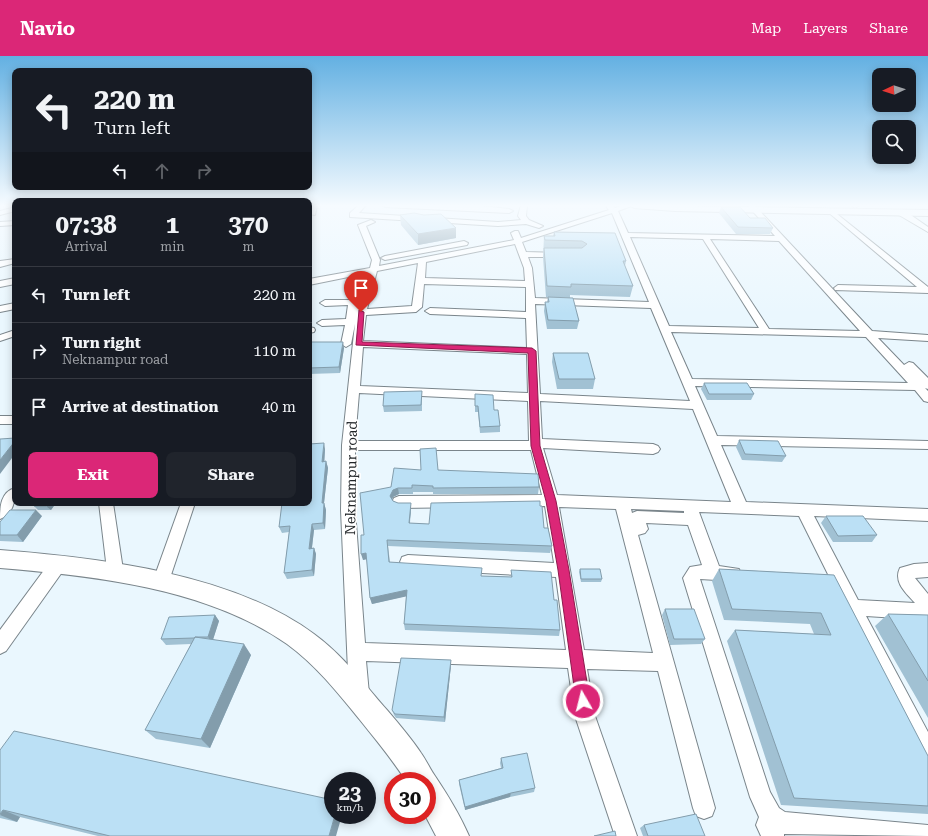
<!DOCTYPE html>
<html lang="en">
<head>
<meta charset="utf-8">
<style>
	:root { --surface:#171b24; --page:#20242c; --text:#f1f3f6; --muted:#9ea1a6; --line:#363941; --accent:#db2777 }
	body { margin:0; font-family:"Roboto Serif",serif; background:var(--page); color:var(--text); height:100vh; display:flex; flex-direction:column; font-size:15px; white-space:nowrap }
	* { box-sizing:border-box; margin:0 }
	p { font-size:13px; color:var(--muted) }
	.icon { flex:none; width:22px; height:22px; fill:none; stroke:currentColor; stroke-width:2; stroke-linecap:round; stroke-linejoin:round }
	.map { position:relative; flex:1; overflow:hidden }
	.drawer { position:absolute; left:12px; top:142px; width:300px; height:308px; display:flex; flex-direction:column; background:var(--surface); border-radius:8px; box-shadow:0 2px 10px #0003 }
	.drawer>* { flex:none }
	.hud { position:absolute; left:12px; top:12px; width:300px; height:122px; border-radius:8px; box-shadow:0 2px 10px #0003; background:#171b24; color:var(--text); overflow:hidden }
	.needle { width:26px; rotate:266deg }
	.controls { position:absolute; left:872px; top:12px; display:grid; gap:8px }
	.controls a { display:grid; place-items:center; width:44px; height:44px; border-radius:8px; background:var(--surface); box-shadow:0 2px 10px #0003; font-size:20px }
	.speed { position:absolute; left:324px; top:716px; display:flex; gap:8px; font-size:20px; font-weight:700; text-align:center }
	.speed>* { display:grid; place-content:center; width:52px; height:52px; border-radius:50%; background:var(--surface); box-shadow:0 2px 10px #0003; line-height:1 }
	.speed small { font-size:10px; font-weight:400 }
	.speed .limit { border:6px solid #d22; background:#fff; color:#111 }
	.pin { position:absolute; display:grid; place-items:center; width:34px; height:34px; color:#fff; margin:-41px -17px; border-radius:50% 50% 50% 0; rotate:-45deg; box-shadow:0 0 4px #0007 }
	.pin .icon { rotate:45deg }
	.me { position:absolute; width:44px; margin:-22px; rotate:352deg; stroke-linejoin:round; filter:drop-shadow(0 0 3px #0008) }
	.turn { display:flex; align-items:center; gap:14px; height:84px; padding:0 16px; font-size:18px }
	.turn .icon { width:52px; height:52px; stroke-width:2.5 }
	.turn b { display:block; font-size:28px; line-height:34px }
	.lanes { display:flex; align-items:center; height:38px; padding:0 16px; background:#0003; justify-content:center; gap:20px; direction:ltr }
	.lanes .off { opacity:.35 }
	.eta { display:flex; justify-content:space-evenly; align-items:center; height:68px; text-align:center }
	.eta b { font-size:24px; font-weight:700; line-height:28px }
	.cta { display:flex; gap:8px; margin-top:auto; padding:8px 16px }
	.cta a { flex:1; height:46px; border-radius:8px; background:var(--accent); color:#fff; font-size:16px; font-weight:700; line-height:46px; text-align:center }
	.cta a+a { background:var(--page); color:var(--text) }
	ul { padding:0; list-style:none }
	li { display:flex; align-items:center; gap:12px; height:56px; padding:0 16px; border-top:1px solid var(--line) }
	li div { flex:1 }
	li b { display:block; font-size:15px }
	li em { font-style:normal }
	header { display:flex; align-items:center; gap:24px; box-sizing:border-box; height:56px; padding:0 20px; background:var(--accent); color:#fff }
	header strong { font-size:19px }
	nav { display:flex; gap:22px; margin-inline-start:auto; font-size:14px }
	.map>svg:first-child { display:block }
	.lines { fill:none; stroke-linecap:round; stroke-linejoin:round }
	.street-casing { stroke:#7a858b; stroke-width:2 }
	.secondary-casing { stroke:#7a858b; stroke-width:2 }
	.street { fill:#fff; fill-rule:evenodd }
	.secondary { fill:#fff; fill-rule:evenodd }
	.wall { fill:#a1c1d3 }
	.shaded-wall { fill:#839dac }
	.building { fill:#bbe0f5; stroke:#839dac }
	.route { fill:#db2777; stroke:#8e194d }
	.labels { text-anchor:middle; stroke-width:3.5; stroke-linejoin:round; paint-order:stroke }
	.street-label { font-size:14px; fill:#222629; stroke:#fff }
</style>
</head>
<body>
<header>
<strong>Navio</strong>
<nav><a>Map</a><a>Layers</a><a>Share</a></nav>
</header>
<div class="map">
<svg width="928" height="780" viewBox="0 0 928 780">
	<rect width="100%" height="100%" fill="#eaf7fe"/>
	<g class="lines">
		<!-- street casing -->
		<g class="street-casing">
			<path id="street" d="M311,149H317L315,159L309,158Z
				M359,149H366L359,157L498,166L521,164L518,160L521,149H527L526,160L529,164L543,170L539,172L526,168L498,170L350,161V157Z
				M382,149H473L509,153L513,155L509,157L385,151Z
				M605,149H612L615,152L624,149H634L618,155L628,177L775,180L747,149H754L872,275L928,279V285L878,282L904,309L909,306L913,307L928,322V333L925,332L928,335V346L924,345L915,334L695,330L717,380L928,385V393L721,389L746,446L928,453V465L814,460L858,544L915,547C906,537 893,526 900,512L914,508L928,507V521L915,522L928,538V564L866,560L928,676V702L918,699L799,460L699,456L719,510L739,513L741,518L739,523L733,525L700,523L770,736L779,752L785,756L928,769V780L784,778V780H761L756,769L759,761L750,741L683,522L690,511L702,509L688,469L646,467L648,473L645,477L638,479L715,752L712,760L704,763L696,760L693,752L658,615L587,613L595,660L637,780H615L575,660L568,612L366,605L369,638L366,645L359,648L352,645L349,638L341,454L342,389L355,268L351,288L346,291L341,288L345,269L322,270L317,267L322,264L346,263L348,249L325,250L320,247L325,244H350L351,234L356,231L361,234L360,243L368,217L309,229V223L370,212L372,204L358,169L371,164L375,166L366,170L380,204L379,210L514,184L511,177L515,175H518L521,182L609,154ZM612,157L649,246L535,242L532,212L528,201H561L565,199L561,197L526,196L522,186ZM630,181L703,183L759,272L669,270ZM710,183L779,185L860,275L769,273ZM515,188L524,212L525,225L425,222L426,206ZM418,207L412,250L367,253L377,215ZM424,228L526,231V256L430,252L425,255L430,258L526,262L527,292L363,285L366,259L416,256L422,251ZM535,248L651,252L690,345L540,338ZM671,276L866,281L908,327L692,323ZM363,291L527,298L528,337L360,330ZM359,337L528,345L529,385H355ZM540,345L693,353L731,446L557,439L543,392L653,398L658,396L660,393L658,390L653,388L542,383ZM355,394H531L542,439L399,440L394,442L392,446L394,450L399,452L545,450L554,507L408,499L402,501L400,506L402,511L408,513L556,521L566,594L365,587L355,454ZM559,451L616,453L653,597L584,594ZM631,453L684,455V457L637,455L632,457Z
				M851,149H858V150L855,152Z
				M15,151V155L0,159V155Z
				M828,154H832L928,231V237L835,234L834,232L838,229L917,231L828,156Z
				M899,155H905L928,171V176L899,159Z
				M15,165V169L0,170V166Z
				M464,185L468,187L467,189L385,204L381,202L385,200Z
				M15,203V207L0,211V205Z
				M15,222V228L0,231V225Z
				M15,247V253L0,256V250Z
				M309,271L314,272L315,274L314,276L309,277Z
				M15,274V280L0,285V279Z
				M0,360H15V368H0Z
				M15,432C15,444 14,458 0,463C0,450 1,436 15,432Z
				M99,447H113L123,514L121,519L115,521L109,519L107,514Z
				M181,447H195L169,525L167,530L161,532L155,530L153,525Z
				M59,500L65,502L67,507L65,512L6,595L0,598V574L53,502Z"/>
		</g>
		<!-- secondary casing -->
		<g class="secondary-casing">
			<path id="secondary" d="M629,149L928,154V160L675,155L634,152Z
				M0,494C101,502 231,517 314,578C343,599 364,628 387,654C399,668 411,682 421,697C426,704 430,713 435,720C447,738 460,759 469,780H436L425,759H427V725H406C392,703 376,684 360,664C338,637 316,609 287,588C207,532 95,520 0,512Z"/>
		</g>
		<!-- street -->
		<use href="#street" class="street"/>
		<!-- secondary -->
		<use href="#secondary" class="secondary"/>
	</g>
	<!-- wall -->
	<path class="wall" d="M721,151L750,162L773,172L770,178H736L719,157Z
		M400,159L456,182L418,189L401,169Z
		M554,176L615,177L626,205L625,210L633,230L630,241L570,239V242L546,241L543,202L544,180H553Z
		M548,241L579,265L577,273H547L544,255L545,246H547Z
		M309,286L344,292L340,317L309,318Z
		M553,297L595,323L593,333H557L552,306Z
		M704,327L754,338L751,344H707L701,333Z
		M475,338L494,354L500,370V376L480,377L478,356H475Z
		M422,341V355L384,356L383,350Z
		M739,384L786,400L782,406L742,404L736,391Z
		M325,393L324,406L326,405L328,412L324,447L326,454L325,473L314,474L312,492H314L316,498L314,520L287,523L284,517L289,476L282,477L279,471Z
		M438,414L539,431L538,438H433V436H413V438H399L393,441L392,444L393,445L411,453L410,467L429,468L540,450L544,472L552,490L550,497L388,490L390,506L481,520L511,521V514L554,544L560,574L559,580L405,574L404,568L406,540L372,548L370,542L367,503L363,504L364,479L391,431Z
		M35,447H56L51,454H38L34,450Z
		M42,460L23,486L0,485V466Z
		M826,460L877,479L872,486H833L821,467Z
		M580,513L602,523L601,526H581L579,516Z
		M719,513L834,519L928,700V758L781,749L727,585L735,574L814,578L810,568L724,564L712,525Z
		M665,553L705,583L701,588L670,589L662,559Z
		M888,558L928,559V662L875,570Z
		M215,559L219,565L213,583L251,599L210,692L156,683L145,674L191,588L166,589L161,583Z
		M451,604V609L445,666L396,662L394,659L392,654Z
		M0,694L336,780H98L20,761L17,766L0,762Z
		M501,702L535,732L534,736L510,741L465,754L459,728V724L501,712L500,707Z
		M644,769L705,780H643L640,772Z"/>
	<!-- shaded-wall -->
	<path class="shaded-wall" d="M456,172V182L418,189V178Z
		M343,286L344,292L340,317L339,311Z
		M15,385V398L0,418V404Z
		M324,387L325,393L324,412L322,406Z
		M326,405L328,412L324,447L326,454L325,473L323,467L322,447Z
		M398,432L399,438L393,441L391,447L390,440L393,434Z
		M48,447H56L51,454L46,450Z
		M411,447V453L409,473V467Z
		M36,454L42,460L23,486L17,479Z
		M312,468L314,474L311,499L309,493Z
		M314,492L316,498L314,520L312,514Z
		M366,497L367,503L363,504L361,498Z
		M407,534L408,540L372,548L370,542Z
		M215,559L219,565L212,587L208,581Z
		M244,588L251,599L210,692L201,683Z
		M451,604V609L445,666L444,661Z
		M511,737L510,741L465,754V751Z
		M3,754L20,761L17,766L0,759Z
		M335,759H342L336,780H329Z"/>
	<!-- building -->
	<path class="building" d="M721,151H740L750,162H765L773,172L738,171Z
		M414,157L424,159L441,158L456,172L418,178L400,159Z
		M554,176L615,177L626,205H623L633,230L571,228V231L547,230L544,192H582L587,188L582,185L545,184L544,180H555Z
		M548,241L573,242L579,265L548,264L545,246H549Z
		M309,286H343L339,311L309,312Z
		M553,297H588L595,323H559Z
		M704,327H747L754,338H709Z
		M422,335L421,349L383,350L384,336Z
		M475,338L493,339L494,354H498L500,370L480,371L478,350H475Z
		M15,382V385L0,404V383Z
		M739,384L778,385L786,400L745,398Z
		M324,387L322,406L326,405L322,447H324L323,467L312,468L309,493L314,492L312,514L284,517L290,470L279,471L282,447H309V388Z
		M436,392L438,414L538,418L539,431L433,432V430L412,429V432H398L393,434L390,440L393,445L398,447H411L409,467L429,468L431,447L540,445V450H542L544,472H548L552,490L387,484L389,506L482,512L481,520L512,521L511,514L551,516L554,544H557L560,574L404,568L407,534L370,542L366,497L361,498V479H364L360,437L391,431L394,412L421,414L420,393Z
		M35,447H48L46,450H34Z
		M10,454H36L17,479H0V466Z
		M826,460H863L877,479L838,480Z
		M580,513H600L602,523H581Z
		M719,513L834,519L928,700V750L794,742L735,574L831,579L821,557L732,553Z
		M665,553H694L705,583H674Z
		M888,558L928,559V625Z
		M215,559L208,581H195L194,582L161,583L169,561Z
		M195,581L244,588L201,683L145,674Z
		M401,602L451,604L444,661L395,658L392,654Z
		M14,675L333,744V759H335L329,780H110L3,754L0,758V694Z
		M527,697L535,732L511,737L465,751L459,724L503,712L501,702Z
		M696,758L705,780H648L644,769Z
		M615,775L616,780H594Z"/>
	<!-- sky -->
	<linearGradient id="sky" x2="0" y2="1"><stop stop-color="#63b0e2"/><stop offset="0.58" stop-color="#f6fbff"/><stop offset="1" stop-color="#f6fbff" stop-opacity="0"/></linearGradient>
	<rect width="928" height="258" fill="url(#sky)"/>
	<!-- route -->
	<path class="route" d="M359,254L364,256L362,286L532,292L536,295L540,390L556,445L569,514L590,645L588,650L583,652L578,650L576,645L558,514L546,445L531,390L528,297L356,289Z"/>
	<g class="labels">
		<!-- street labels -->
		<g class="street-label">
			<text transform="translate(351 422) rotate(-89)" y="5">Neknampur road</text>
		</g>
	</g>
</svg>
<div class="controls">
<a><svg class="needle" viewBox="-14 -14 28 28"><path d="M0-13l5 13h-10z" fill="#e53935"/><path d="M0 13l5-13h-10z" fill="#9ea1a6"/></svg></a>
<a><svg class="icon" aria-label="search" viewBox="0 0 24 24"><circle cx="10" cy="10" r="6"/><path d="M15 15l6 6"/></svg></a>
</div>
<div class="speed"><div>23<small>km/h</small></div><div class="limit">30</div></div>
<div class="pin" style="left:361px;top:256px;background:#d93025"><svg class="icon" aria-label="arrive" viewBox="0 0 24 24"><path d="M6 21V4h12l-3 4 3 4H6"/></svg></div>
<svg class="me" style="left:583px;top:645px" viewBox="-20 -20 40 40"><circle r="17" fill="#db2777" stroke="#fff" stroke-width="3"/><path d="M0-11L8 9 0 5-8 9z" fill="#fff"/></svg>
<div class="hud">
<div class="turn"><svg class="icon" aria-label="left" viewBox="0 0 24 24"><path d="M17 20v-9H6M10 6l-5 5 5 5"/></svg><div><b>220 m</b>Turn left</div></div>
<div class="lanes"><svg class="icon" aria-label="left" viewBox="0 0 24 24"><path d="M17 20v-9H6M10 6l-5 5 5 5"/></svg><svg class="icon off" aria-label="ahead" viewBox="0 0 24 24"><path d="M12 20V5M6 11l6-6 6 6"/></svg><svg class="icon off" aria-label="right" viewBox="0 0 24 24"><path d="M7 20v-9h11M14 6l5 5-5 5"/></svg></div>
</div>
<section class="drawer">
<div class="eta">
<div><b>07:38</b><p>Arrival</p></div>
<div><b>1</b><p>min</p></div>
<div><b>370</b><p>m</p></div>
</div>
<ul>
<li><svg class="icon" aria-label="left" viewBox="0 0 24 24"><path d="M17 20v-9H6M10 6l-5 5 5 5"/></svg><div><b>Turn left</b></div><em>220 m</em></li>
<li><svg class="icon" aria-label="right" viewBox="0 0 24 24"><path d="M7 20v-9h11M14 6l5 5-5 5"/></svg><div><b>Turn right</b><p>Neknampur road</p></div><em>110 m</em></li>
<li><svg class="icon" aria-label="arrive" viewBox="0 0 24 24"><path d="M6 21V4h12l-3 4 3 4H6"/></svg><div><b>Arrive at destination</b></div><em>40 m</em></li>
</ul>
<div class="cta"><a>Exit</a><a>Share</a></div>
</section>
</div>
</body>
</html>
